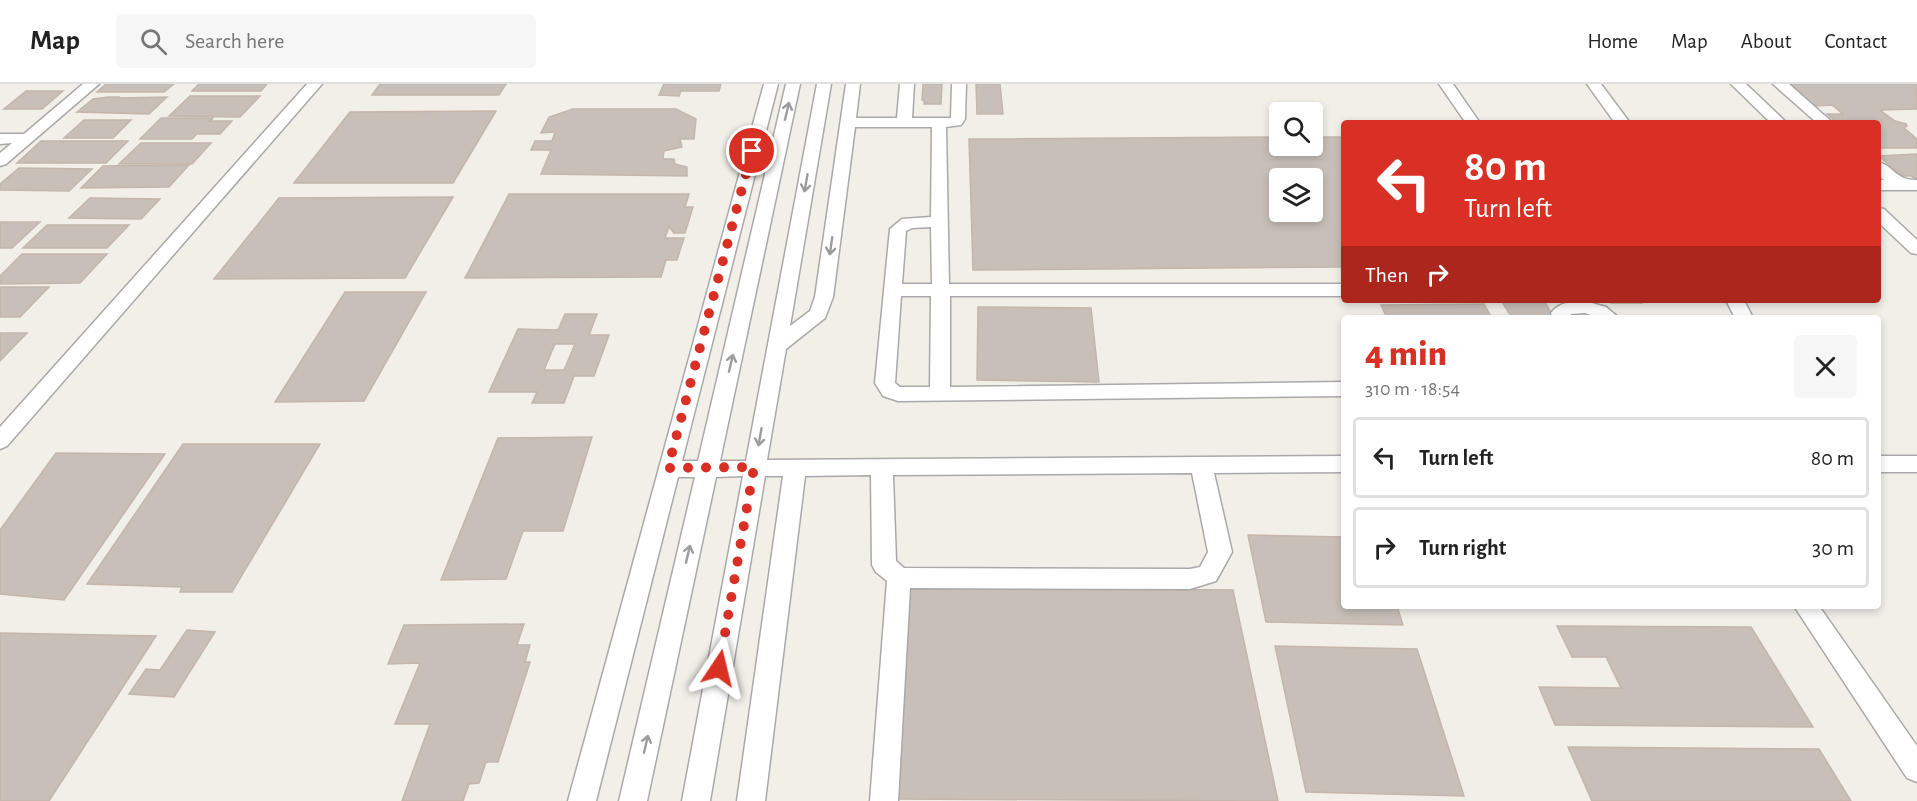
<!DOCTYPE html>
<meta charset="utf-8">
<style>
:root{--surface:#fff;--page:#f6f6f6;--text:#222;--muted:#767676;--line:#e0e0e0;--accent:#d93025}
body{margin:0;font-family:"Alegreya Sans",sans-serif;background:var(--page);color:var(--text);height:100vh;display:flex;flex-direction:column;font-size:22px;white-space:nowrap}
*{box-sizing:border-box;margin:0}
p{font-size:20px;color:var(--muted)}
.icon{flex:none;width:33px;height:33px;fill:none;stroke:currentColor;stroke-width:2;stroke-linecap:round;stroke-linejoin:round}
.map{position:relative;flex:1;overflow:hidden}
.side{position:absolute;left:1341px;top:231px;width:540px;height:294px;display:flex;flex-direction:column;background:var(--surface);border-radius:6px;box-shadow:0 3px 9px #0003}
.side>*{flex:none}
.hud{position:absolute;left:1341px;top:36px;width:540px;height:183px;border-radius:6px;box-shadow:0 3px 9px #0003;background:#d93025;color:#fff;overflow:hidden}
.buttons{position:absolute;left:1269px;top:18px;display:grid;gap:12px}
.buttons a{display:grid;place-items:center;width:54px;height:54px;border-radius:6px;background:var(--surface);box-shadow:0 3px 9px #0003;font-size:30px}
.pin{position:absolute;display:grid;place-items:center;width:51px;height:51px;color:#fff;margin:-26px;border:3px solid #fff;border-radius:50%;box-shadow:0 2px 6px #0007}
.me{position:absolute;width:66px;margin:-33px;rotate:10deg;stroke-linejoin:round;filter:drop-shadow(0 0 4px #0008)}
.turn{display:flex;align-items:center;gap:21px;height:126px;padding:0 24px;font-size:27px}
.turn .icon{width:78px;height:78px;stroke-width:2.5}
.turn b{display:block;font-size:42px;line-height:51px}
.then{display:flex;align-items:center;height:57px;padding:0 24px;background:#0003;gap:12px;font-size:22px}
.round{display:grid;place-items:center;flex:none;width:63px;height:63px;border-radius:6px;background:var(--page)}
.summary{display:flex;align-items:center;justify-content:space-between;height:102px;padding:0 24px}
h1{font-size:36px;font-weight:800;line-height:45px;color:var(--accent)}
ul{padding:0;list-style:none}
li{display:flex;align-items:center;gap:18px;height:81px;margin:0 12px 9px;padding:0 12px;border:3px solid var(--line);border-radius:6px}
li div{flex:1}
li b{display:block;font-size:22px}
li em{font-style:normal}
header{display:flex;align-items:center;gap:36px;box-sizing:border-box;height:84px;padding:0 30px;background:var(--surface);border-bottom:2px solid var(--line)}
header strong{font-size:28px}
nav{display:flex;gap:33px;margin-inline-start:auto;font-size:21px}
.search{width:420px;height:54px;background:var(--page);display:flex;align-items:center;gap:15px;box-sizing:border-box;padding:0 21px;border-radius:6px;color:var(--muted);font-size:22px}
.map>svg:first-child{display:block}
</style>
<header>
<strong>Map</strong>
<div class="search"><svg class="icon" aria-label="search" viewBox="0 0 24 24"><circle cx="10" cy="10" r="6"/><path d="M15 15l6 6"/></svg>Search here</div>
<nav><a>Home</a><a>Map</a><a>About</a><a>Contact</a></nav>
</header>
<div class="map">
<svg width="1917" height="717" viewBox="0 0 1917 717">
<rect width="100%" height="100%" fill="#f2efe9"/>
<g fill="#c7bfb8" stroke="#c4b6ab" stroke-width="1.5" fill-rule="evenodd">
<polygon points="106,0 174,0 164,8 97,8"/>
<polygon points="199,0 267,0 261,7 192,7"/>
<polygon points="380,0 506,0 499,11 372,11"/>
<polygon points="664,0 721,0 719,7 681,7 679,12 659,11"/>
<polygon points="923,0 942,0 941,20 924,20 924,16 922,16"/>
<polygon points="976,0 1000,0 1003,30 977,30"/>
<polygon points="1785,0 1916,0 1917,25 1880,26 1895,37 1906,40 1907,42 1904,44 1917,55 1917,64 1878,64 1878,39 1837,39 1827,30 1843,30 1832,21 1816,22"/>
<polygon points="26,7 63,7 42,25 4,25"/>
<polygon points="190,12 260,12 240,33 169,32"/>
<polygon points="109,13 120,13 118,14 167,13 149,30 77,28 93,15"/>
<polygon points="573,25 676,25 696,35 694,55 680,55 682,63 664,67 663,75 674,75 675,80 687,83 687,92 541,90 551,66 531,66 535,57 552,57 555,48 541,49 549,33"/>
<polygon points="496,27 453,99 294,99 350,28"/>
<polygon points="161,34 213,34 210,37 232,37 220,50 197,50 192,55 140,55"/>
<polygon points="84,36 131,36 113,54 64,54"/>
<path d="M 1280,53 L 1280,62 L 1312,62 L 1312,53 L 1344,53 L 1344,183 L 973,186 L 969,55 ZM 1280,94 L 1312,94 L 1312,128 L 1280,128 Z"/>
<polygon points="41,57 128,57 106,79 17,79"/>
<polygon points="141,59 211,59 192,80 119,80"/>
<polygon points="1917,70 1917,97 1911,92 1903,92 1878,72"/>
<polygon points="189,81 169,103 81,104 103,82"/>
<polygon points="19,84 92,85 69,107 0,106 0,100"/>
<polygon points="509,110 689,110 685,123 693,123 685,149 674,149 669,143 665,154 684,154 677,176 666,176 661,193 465,194"/>
<polygon points="453,113 405,194 214,195 279,114"/>
<polygon points="90,114 160,115 141,135 69,134"/>
<polygon points="0,138 40,138 12,164 0,164"/>
<polygon points="47,141 129,141 107,164 23,164"/>
<polygon points="22,170 107,170 80,199 0,200 0,192"/>
<polygon points="0,203 49,203 20,233 0,233"/>
<polygon points="345,208 426,208 364,317 275,318"/>
<polygon points="1609,216 1640,216 1642,219 1611,219"/>
<polygon points="1502,218 1545,218 1554,234 1512,234"/>
<polygon points="1484,220 1492,234 1387,234 1381,221"/>
<polygon points="978,223 1091,224 1099,298 977,296"/>
<path d="M 565,230 L 597,230 L 589,251 L 609,251 L 594,292 L 574,292 L 564,319 L 532,319 L 537,308 L 489,308 L 518,245 L 558,246 ZM 555,260 L 575,260 L 564,286 L 544,286 Z"/>
<polygon points="0,249 27,249 0,277"/>
<polygon points="592,353 563,447 523,447 506,495 441,496 498,354"/>
<polygon points="183,360 320,360 232,508 180,508 182,503 87,500"/>
<polygon points="56,369 165,370 64,516 0,510 0,446"/>
<polygon points="1248,451 1344,453 1344,522 1397,522 1403,541 1266,538"/>
<polygon points="910,503 1233,506 1278,717 898,715"/>
<polygon points="524,540 517,561 530,561 525,578 530,578 498,678 486,678 479,699 469,700 463,717 402,717 430,640 395,640 420,579 388,580 404,541"/>
<polygon points="1557,542 1751,543 1813,643 1555,641 1539,603 1621,604 1606,573 1572,573"/>
<polygon points="187,546 215,548 174,613 129,610 146,585 160,586"/>
<polygon points="0,549 156,552 49,717 0,717"/>
<polygon points="1275,562 1417,565 1464,712 1306,708"/>
<polygon points="1568,663 1819,665 1851,717 1592,717"/>
</g>
<g fill="none" stroke-linecap="round" stroke-linejoin="round">
<defs>
<g id="minor">
<polygon points="83,0 99,0 6,80 0,82 0,69 12,59 0,60 0,50 24,50"/>
<polygon points="307,0 322,0 7,362 0,365 0,343"/>
<path d="M 764,0 L 778,0 L 682,377 L 698,377 L 786,0 L 800,0 L 720,377 L 746,377 L 817,0 L 831,0 L 790,242 L 810,227 L 815,213 L 846,0 L 860,0 L 856,34 L 897,34 L 900,0 L 914,0 L 912,34 L 951,34 L 952,0 L 966,0 L 965,35 L 961,41 L 946,43 L 949,200 L 1344,200 L 1344,212 L 950,212 L 950,303 L 1344,298 L 1344,312 L 898,317 L 883,312 L 875,299 L 890,145 L 902,135 L 931,133 L 932,43 L 855,43 L 833,213 L 825,234 L 786,265 L 767,376 L 1344,372 L 1344,388 L 1214,389 L 1232,468 L 1216,497 L 1190,505 L 910,504 L 898,717 L 870,717 L 887,497 L 876,488 L 872,481 L 871,391 L 805,392 L 765,717 L 737,717 L 783,392 L 765,392 L 710,717 L 682,717 L 743,392 L 716,393 L 647,717 L 619,717 L 695,393 L 678,393 L 596,717 L 568,717 ZM 931,143 L 932,200 L 902,200 L 906,147 L 912,144 ZM 901,212 L 931,212 L 930,303 L 900,303 L 895,299 ZM 1192,389 L 1208,468 L 1200,483 L 1190,485 L 904,484 L 896,477 L 893,391 Z"/>
<polygon points="1439,0 1453,0 1480,39 1466,39"/>
<polygon points="1587,0 1601,0 1630,39 1615,39"/>
<polygon points="1731,0 1746,0 1787,39 1771,39"/>
<polygon points="1773,0 1789,0 1833,39 1817,39"/>
<path d="M 1878,78 C 1896,83 1894,96 1917,96 L 1917,106 L 1878,106 L 1878,96 L 1884,96 L 1878,91 Z"/>
<polygon points="1878,124 1884,125 1917,156 1917,170 1911,169 1878,138"/>
<polygon points="1726,216 1744,216 1753,234 1735,234"/>
<path d="M 1585,217 L 1606,223 L 1619,234 L 1599,234 L 1585,229 L 1571,230 L 1570,234 L 1552,234 L 1551,229 C 1559,218 1573,217 1585,217 Z"/>
<rect x="1878" y="372" width="39" height="16"/>
<polygon points="1794,522 1819,522 1917,662 1917,698 1907,694"/>
</g>
</defs>
<use href="#minor" stroke="#a9a9a9" stroke-width="3"/>
<use href="#minor" fill="#fff" fill-rule="evenodd"/>
</g>
<defs><path id="oneway-shaft" d="M-6 0H5M1.5-3L5.5 0L1.5 3" fill="none" stroke-width="1.6" stroke-linecap="round" stroke-linejoin="round" transform="scale(1.5)"/></defs>
<g stroke="#9c9c9c">
<use href="#oneway-shaft" transform="translate(787 27) rotate(-77)"/>
<use href="#oneway-shaft" transform="translate(806 99) rotate(100)"/>
<use href="#oneway-shaft" transform="translate(831 162) rotate(98)"/>
<use href="#oneway-shaft" transform="translate(731 279) rotate(-77)"/>
<use href="#oneway-shaft" transform="translate(760 353) rotate(100)"/>
<use href="#oneway-shaft" transform="translate(688 470) rotate(-77)"/>
<use href="#oneway-shaft" transform="translate(646 660) rotate(-77)"/>
</g>
<g fill="none" stroke-linecap="round" stroke-linejoin="round">
<polyline stroke="#d93025" stroke-width="10" stroke-dasharray="0 18" points="719,584 754,383 668,384 752,67"/>
</g>
</svg>
<div class="buttons">
<a><svg class="icon" aria-label="search" viewBox="0 0 24 24"><circle cx="10" cy="10" r="6"/><path d="M15 15l6 6"/></svg></a>
<a><svg class="icon" aria-label="layers" viewBox="0 0 24 24"><path d="M12 4l9 5-9 5-9-5zM3 14l9 5 9-5"/></svg></a>
</div>
<div class="pin" style="left:752px;top:67px;background:#d93025"><svg class="icon" aria-label="arrive" viewBox="0 0 24 24"><path d="M6 21V4h12l-3 4 3 4H6"/></svg></div>
<svg class="me" style="left:719px;top:584px" viewBox="-20 -20 40 40"><path d="M0-17L14 15 0 8-14 15z" fill="#d93025" stroke="#fff" stroke-width="4"/></svg>
<div class="hud">
<div class="turn"><svg class="icon" aria-label="left" viewBox="0 0 24 24"><path d="M17 20v-9H6M10 6l-5 5 5 5"/></svg><div><b>80 m</b>Turn left</div></div>
<div class="then">Then<svg class="icon" aria-label="right" viewBox="0 0 24 24"><path d="M7 20v-9h11M14 6l5 5-5 5"/></svg></div>
</div>
<section class="side">
<div class="summary"><div><h1>4 min</h1><p>310 m · 18:54</p></div><a class="round"><svg class="icon" aria-label="close" viewBox="0 0 24 24"><path d="M6 6l12 12M18 6L6 18"/></svg></a></div>
<ul>
<li><svg class="icon" aria-label="left" viewBox="0 0 24 24"><path d="M17 20v-9H6M10 6l-5 5 5 5"/></svg><div><b>Turn left</b></div><em>80 m</em></li>
<li><svg class="icon" aria-label="right" viewBox="0 0 24 24"><path d="M7 20v-9h11M14 6l5 5-5 5"/></svg><div><b>Turn right</b></div><em>30 m</em></li>
</ul>
</section>
</div>
